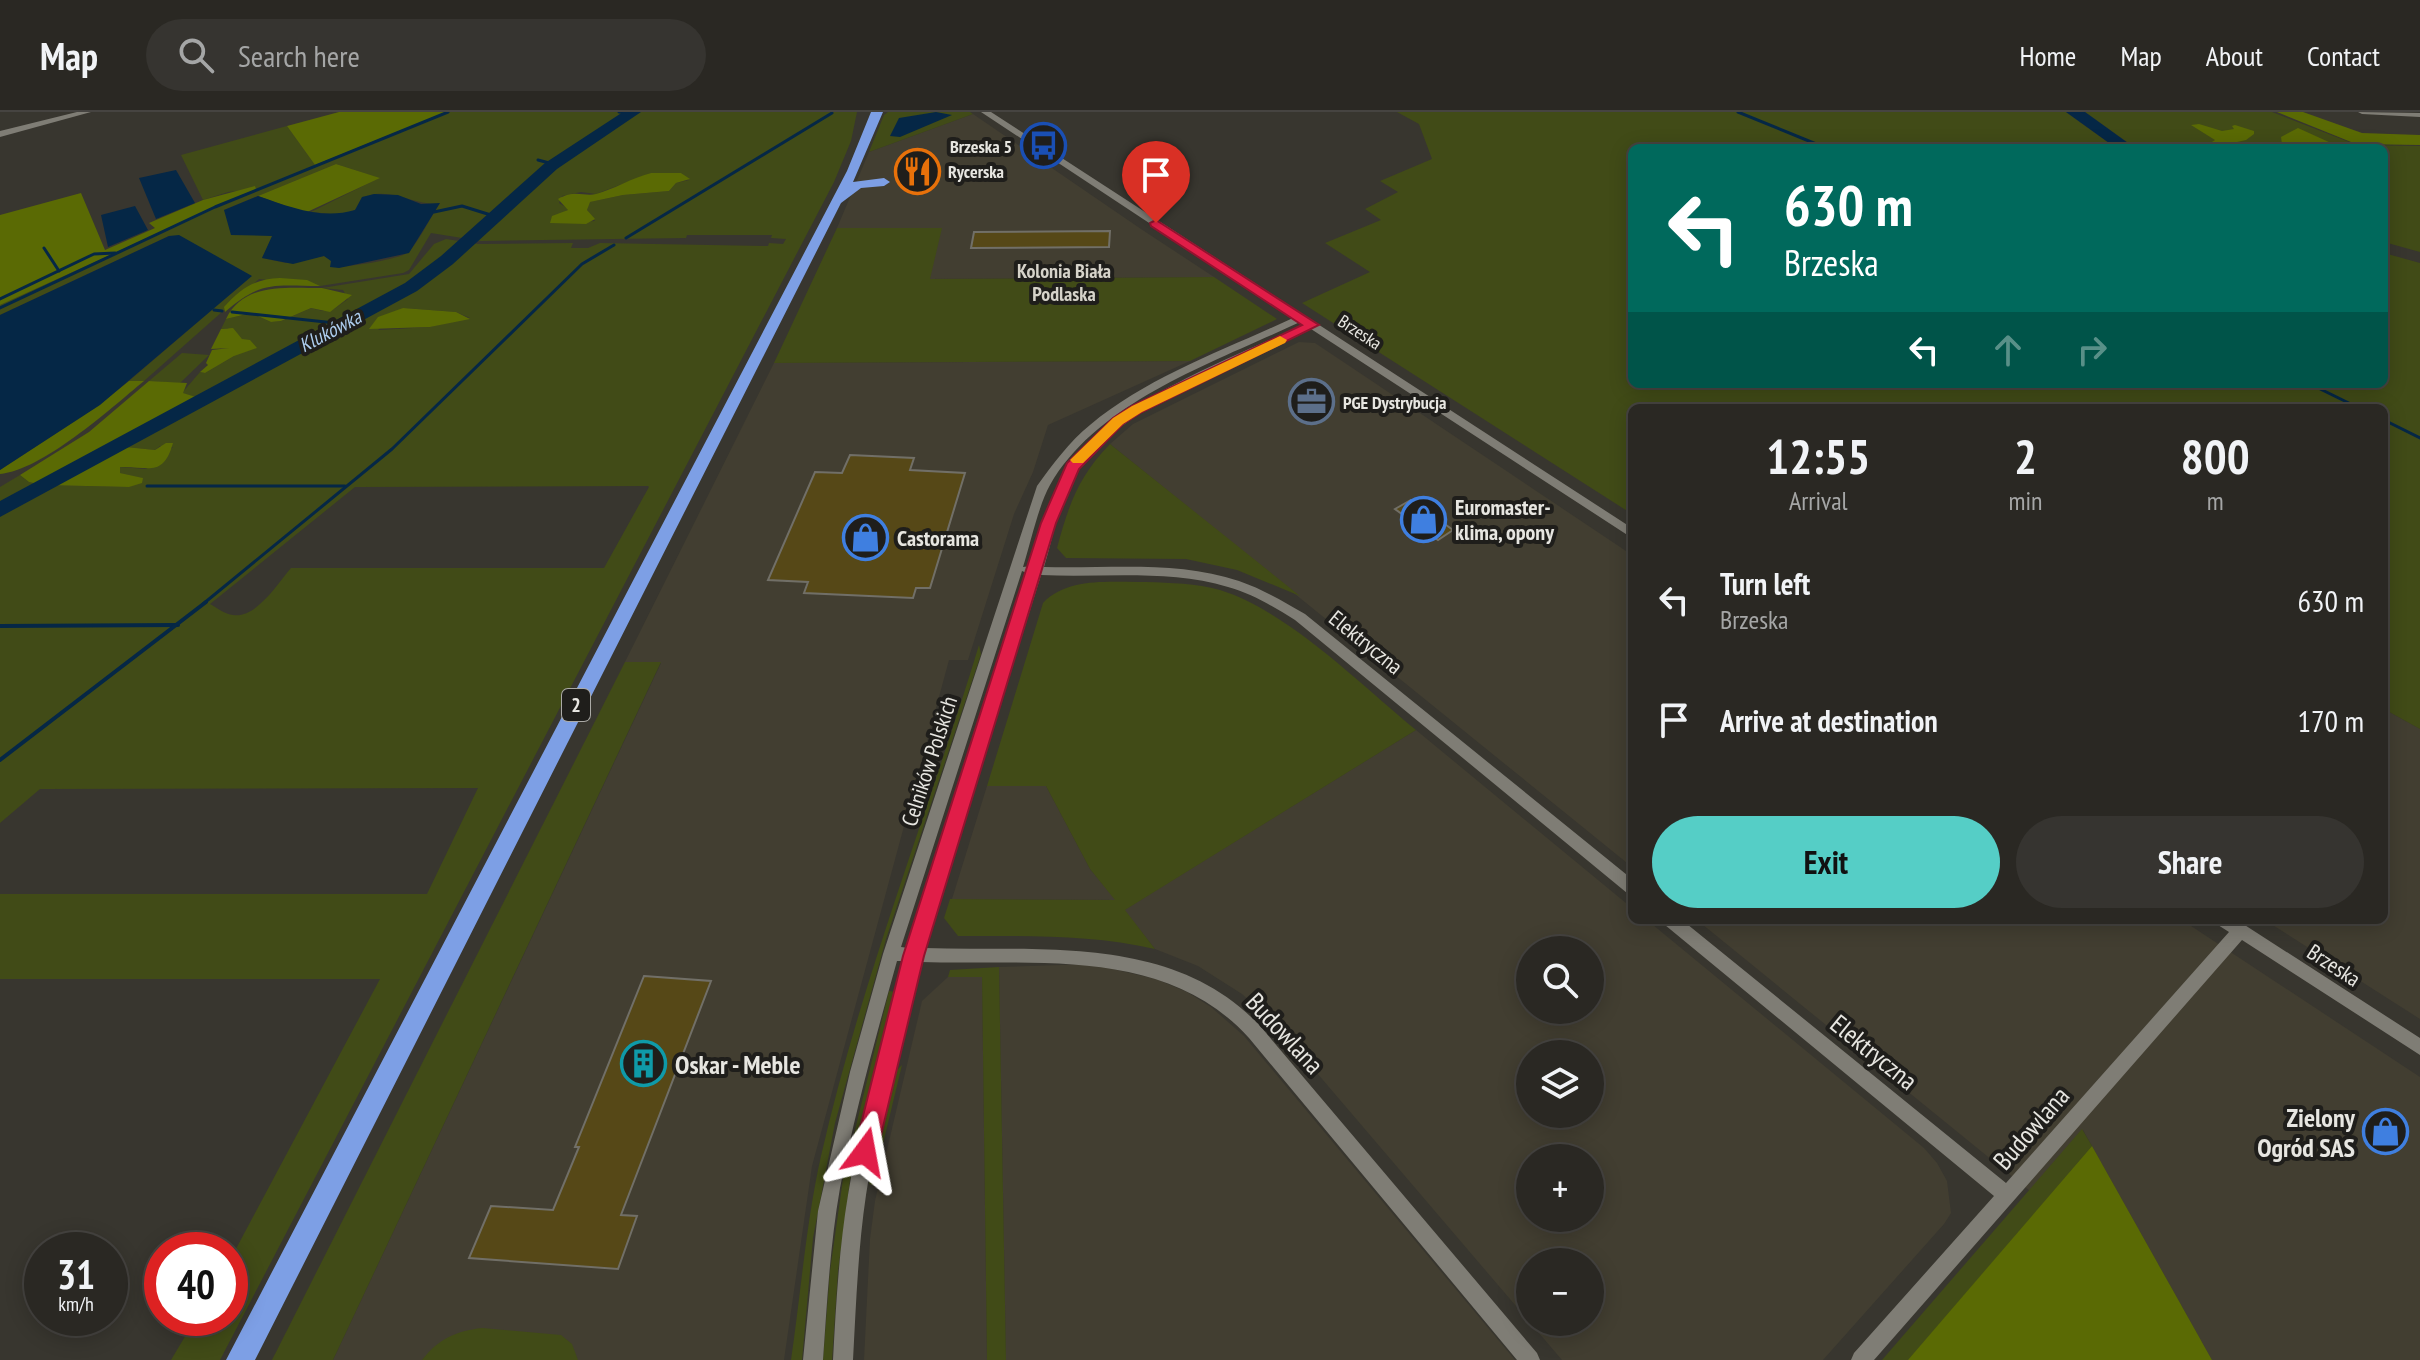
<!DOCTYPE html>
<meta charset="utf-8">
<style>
:root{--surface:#2a2823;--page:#363430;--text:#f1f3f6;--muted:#a5a6a6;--line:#464441;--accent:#55cec6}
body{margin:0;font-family:"PT Sans Narrow",sans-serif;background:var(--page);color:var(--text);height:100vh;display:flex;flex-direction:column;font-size:30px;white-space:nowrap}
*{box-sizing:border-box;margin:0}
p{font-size:26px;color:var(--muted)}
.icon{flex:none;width:44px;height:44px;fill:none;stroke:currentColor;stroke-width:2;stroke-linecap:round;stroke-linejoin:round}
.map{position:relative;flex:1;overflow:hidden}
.drawer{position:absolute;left:1628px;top:292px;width:760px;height:520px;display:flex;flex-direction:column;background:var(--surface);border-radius:12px;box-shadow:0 4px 20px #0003,0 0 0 2px var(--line)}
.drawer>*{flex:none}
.top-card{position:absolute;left:1628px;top:32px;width:760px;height:244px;border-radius:12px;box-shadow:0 4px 20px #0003,0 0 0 2px var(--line);background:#00695c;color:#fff;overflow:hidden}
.buttons{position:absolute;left:1516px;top:824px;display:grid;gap:16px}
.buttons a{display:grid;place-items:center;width:88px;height:88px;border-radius:50%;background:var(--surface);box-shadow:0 4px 20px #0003,0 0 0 2px var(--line);font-size:40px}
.speed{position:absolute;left:24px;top:1120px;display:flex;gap:16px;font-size:40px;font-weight:700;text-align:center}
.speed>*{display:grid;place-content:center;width:104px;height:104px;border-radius:50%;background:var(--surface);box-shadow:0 4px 20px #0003,0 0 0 2px var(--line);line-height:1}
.speed small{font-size:20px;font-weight:400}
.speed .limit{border:12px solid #d22;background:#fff;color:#111}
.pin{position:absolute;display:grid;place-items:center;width:68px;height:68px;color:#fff;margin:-82px -34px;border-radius:50% 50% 50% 0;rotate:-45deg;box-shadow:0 0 8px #0007}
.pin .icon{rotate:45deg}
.me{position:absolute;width:88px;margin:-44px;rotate:13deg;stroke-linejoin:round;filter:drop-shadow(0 0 6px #0008)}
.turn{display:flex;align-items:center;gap:28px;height:168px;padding:0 24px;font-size:36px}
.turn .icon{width:104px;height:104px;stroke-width:2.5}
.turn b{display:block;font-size:56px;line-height:68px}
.lanes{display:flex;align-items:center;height:76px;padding:0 24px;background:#0003;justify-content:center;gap:40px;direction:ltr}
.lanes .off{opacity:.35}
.eta{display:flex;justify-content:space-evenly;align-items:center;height:136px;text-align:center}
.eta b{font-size:48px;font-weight:700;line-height:56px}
.cta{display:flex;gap:16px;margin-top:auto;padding:16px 24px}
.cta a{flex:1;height:92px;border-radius:48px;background:var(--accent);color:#111;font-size:32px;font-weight:700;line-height:92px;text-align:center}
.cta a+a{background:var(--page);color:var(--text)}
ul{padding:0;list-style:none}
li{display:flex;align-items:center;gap:24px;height:120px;padding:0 24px}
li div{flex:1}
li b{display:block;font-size:30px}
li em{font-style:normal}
header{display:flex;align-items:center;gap:48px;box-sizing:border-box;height:112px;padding:0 40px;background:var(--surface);border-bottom:2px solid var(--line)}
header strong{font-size:38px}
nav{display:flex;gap:44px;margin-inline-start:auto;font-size:28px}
.search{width:560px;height:72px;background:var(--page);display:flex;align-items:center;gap:20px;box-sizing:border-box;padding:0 28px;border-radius:44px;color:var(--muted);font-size:30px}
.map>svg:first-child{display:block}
</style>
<header>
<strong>Map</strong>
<div class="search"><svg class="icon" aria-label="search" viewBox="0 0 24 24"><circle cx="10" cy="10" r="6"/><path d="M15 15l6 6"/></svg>Search here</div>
<nav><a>Home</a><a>Map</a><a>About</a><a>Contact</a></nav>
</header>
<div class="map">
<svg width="2420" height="1248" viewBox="0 0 2420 1248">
<rect width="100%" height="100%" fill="#38362f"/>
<g fill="#423e31" fill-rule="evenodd">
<polygon points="973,2 1141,117 1214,165 929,167 941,116 837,116 869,40"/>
<polygon points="1299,230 1315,231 1632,443 1632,755 1110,332 1133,312"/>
<polygon points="1190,249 1048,313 1033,360 1014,402 968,548 949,548 812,1054 784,1248 333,1248 661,551 625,550 774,251"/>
<polygon points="2384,597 2420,617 2420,907 2265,808 2384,808"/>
<path d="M 1416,618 L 1632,796 L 1632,808 L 1647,808 L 1924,1036 L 1937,1051 L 1947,1069 L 1951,1101 L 1944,1112 L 1823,1248 L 1562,1248 L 1276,913 L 1242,882 L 1198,854 L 1155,837 L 1124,798 ZM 1530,838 L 1590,838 L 1590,898 L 1530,898 ZM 1530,942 L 1590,942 L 1590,1002 L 1530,1002 ZM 1530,1046 L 1590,1046 L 1590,1106 L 1530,1106 ZM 1530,1150 L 1590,1150 L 1590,1210 L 1530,1210 Z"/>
<polygon points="987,674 1046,674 1090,757 1116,788 952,787"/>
<polygon points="1697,808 2182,808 2420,965 2420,1248 2212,1248 2083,1018 2030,1079"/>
<polygon points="1091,852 1156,867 1187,880 1211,895 1244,924 1515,1248 1006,1248 999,855"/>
<polygon points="982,864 987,1248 864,1248 870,1127 875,1089 922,889 948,865"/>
</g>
<g fill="#414b17" fill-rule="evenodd">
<path d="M 446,0 L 857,0 L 851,29 L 834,70 L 220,1248 L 171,1248 L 196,1206 L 230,1206 L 230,1148 L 380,867 L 0,867 L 0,782 L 427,782 L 478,676 L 40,677 L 0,711 L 0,375 L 20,363 L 29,370 L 42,373 L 129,375 L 142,366 L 119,361 L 120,355 L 146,357 L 173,335 L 160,334 L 155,338 L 114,334 L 191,293 L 198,286 L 182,281 L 200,260 L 205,261 L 234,244 L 242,227 L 228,216 L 221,217 L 226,207 L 251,201 L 271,210 L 281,209 L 311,196 L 323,199 L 334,197 L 348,187 L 343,178 L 322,176 L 409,162 L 434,132 L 446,127 L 478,132 L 573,131 L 571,136 L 588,136 L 600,131 L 768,134 L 769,131 L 783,132 L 786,127 L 771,126 L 772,123 L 687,123 L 686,126 L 481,129 L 431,121 L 409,158 L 403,161 L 320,174 L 259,167 L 144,269 L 129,269 L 251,164 L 169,124 L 0,203 L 0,193 L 256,77 L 228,80 L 203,88 L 181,43 L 287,14 L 315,53 ZM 336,52 L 379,66 L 311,100 C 325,101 345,106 356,97 C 363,91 365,83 376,82 C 398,80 417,93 439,92 C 432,103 416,135 407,141 C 396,148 344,156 331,155 L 332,149 L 324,144 L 286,151 L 262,146 L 273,124 L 258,122 L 224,98 ZM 651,61 L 681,61 L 689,68 L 676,71 L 669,79 L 623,83 L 589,90 L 587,98 L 595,109 L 560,111 L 563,101 L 569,97 L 559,91 L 562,84 L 581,80 L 596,82 ZM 403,196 L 456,200 L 470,206 L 430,215 L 378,218 ZM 355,375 L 648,374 L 649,375 L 604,456 L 291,456 C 278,471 256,507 233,503 C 225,502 217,496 210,492 Z"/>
<polygon points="888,0 970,0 973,2 869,40 884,3"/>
<polygon points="1397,0 2066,0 2116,36 1632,36 1632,272 2384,272 2384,141 2420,151 2420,617 2384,597 2384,296 1632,296 1632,402 1302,191 1370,160 1325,131 1381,108 1365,97 1398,80 1380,69 1432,47 1419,12"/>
<polygon points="2085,0 2272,0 2357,33 2420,34 2420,140 2384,130 2384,36 2135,36"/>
<polygon points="837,116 942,116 930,167 1214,165 1277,207 1190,249 774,251"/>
<polygon points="182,241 209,243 180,271 149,269"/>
<path d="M 1110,332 L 1300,484 L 1237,458 L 1186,447 L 1066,446 L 1057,436 C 1069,392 1078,365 1110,332 Z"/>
<path d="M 1146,470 C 1171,471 1196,471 1220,478 C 1288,499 1361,573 1416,618 L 1125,798 L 1155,837 C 1090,822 1024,824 958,824 L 944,806 L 950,787 L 1115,788 L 1090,757 L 1046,674 L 987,674 L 1043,491 C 1069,464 1112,471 1146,470 Z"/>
<path d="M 979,533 L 981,542 L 886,827 L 835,1011 L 813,1126 L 802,1248 L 791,1248 C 801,1180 806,1111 821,1044 C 861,869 927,704 979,533 Z"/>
<polygon points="625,550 661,550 333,1248 272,1248"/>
<polygon points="999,855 1006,1248 987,1248 982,865 948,865 950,858"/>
<polygon points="889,879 896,880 850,1068 838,1159 832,1248 823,1248 830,1159 843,1067"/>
<polygon points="902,953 873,1073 869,1072 894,961"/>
<polygon points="2082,1017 2092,1034 1909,1248 1882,1248"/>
<path d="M 482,1216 L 561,1223 L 572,1232 L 578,1248 L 422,1248 C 438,1227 456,1219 482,1216 Z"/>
</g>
<g fill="#5a6a04">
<polygon points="339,0 446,0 315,53 287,14"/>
<polygon points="2277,0 2303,0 2362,21 2420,23 2420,33 2356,32"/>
<polygon points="2199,12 2222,19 2234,17 2232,14 2235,13 2254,19 2254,22 2246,28 2219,34 2212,30 2215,28 2191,13"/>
<polygon points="2298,16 2342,36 2239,36 2278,35 2282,32 2281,25"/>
<polygon points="336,52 380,66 305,101 258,84"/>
<path d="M 651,61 L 681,61 L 690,67 L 676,71 L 669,79 L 623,83 L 590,90 L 587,98 L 595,107 L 586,112 L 550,111 L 552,104 L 568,98 L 558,87 C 575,77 584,85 596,82 C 612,78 634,65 651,61 Z"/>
<polygon points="255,74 256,77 0,193 0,103 81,81 105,138 155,116 149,111 203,88"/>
<path d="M 280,166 L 307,168 L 320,174 C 275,174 261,168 225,200 L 224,195 C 241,176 255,167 280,166 Z"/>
<path d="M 322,176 L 352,183 L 330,200 L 311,196 L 281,209 L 271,210 L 251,201 L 226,207 C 244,170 287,176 322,176 Z"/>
<polygon points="403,196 456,200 470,207 430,215 369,217 378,205"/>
<polygon points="233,216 242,227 250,228 257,236 234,244 205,261 200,260 208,253 206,251 212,238 229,236 211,237 221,217"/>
<path d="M 129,269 L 144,269 C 110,297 43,358 0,362 L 0,358 L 99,293 Z"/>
<path d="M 149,269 L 187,271 L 183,281 L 199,286 L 116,334 L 155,338 L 166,331 L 173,331 C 163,366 149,354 120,355 L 120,361 L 143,366 L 142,371 L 129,375 L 42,373 L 29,370 L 20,363 L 89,320 Z"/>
<polygon points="2092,1034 2212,1248 1908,1248"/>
</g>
<g fill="#052746">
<polygon points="936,0 952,3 900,25 890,24 899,6"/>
<polygon points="2066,0 2085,0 2135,36 2116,36"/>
<polygon points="176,58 195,91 156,107 139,66"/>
<path d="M 374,82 L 398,83 L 421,92 L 440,91 L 409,141 L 339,156 L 330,155 L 331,149 L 324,144 L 293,152 L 262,146 L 272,124 L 231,123 L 224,98 L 258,84 C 290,95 322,108 355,98 L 362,85 Z"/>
<polygon points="135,94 148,118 108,135 101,103"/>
<polygon points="179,123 252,164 100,293 0,358 0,203 169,124"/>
</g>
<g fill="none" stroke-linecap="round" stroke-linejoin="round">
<g stroke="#052746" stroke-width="3">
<polyline points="619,0 631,1"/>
<polyline points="1738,0 1826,36"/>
<polyline points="538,48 553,52"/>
<polyline points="434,100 462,94 494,104"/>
<polyline points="626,126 832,1"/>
<polyline points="44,136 59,159"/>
<polyline points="0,187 94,142 115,141"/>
<polyline points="0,196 215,95 448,0"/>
<polyline points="214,198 222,199"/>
<polyline points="232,200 344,212"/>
<polyline points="2310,272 2359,296"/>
<polyline points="2384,308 2420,326"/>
<polyline points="147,374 345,374"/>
<polyline points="203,492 392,337 582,152 614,133"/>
</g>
<g stroke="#052746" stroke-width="4">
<polyline points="0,514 178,513"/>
<polyline points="0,648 206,490"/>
</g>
<polygon fill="#052746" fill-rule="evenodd" points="623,0 641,0 557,57 453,152 417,179 0,405 0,389 405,171 441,144 545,51"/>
</g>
<g fill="#564817" stroke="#716f67" stroke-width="2">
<polygon points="1110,119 1109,135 971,136 974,120"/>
<polygon points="850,343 914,346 910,358 965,361 930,476 916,476 913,486 804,481 808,470 768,468 815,360 842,361"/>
<polygon points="1411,388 1453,418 1438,428 1395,397"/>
<polygon points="644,864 711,869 621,1103 637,1104 618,1157 469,1146 491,1094 553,1098 579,1035 575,1035"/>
</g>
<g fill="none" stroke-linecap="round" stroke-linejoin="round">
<g fill="#7f7d75" fill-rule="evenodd">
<polygon points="77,0 91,0 0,25 0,19"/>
<path d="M 981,0 L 991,0 L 1632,416 L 1632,426 L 1311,217 C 1242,248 1103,301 1070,372 C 1058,396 1052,429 1044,455 C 1108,457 1177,448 1239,469 C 1262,477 1283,489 1305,502 L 1632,767 L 1632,782 L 1627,781 L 1295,508 C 1274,495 1253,482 1228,475 C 1168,457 1103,466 1041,463 L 924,836 C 1039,840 1174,821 1261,915 L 1537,1241 L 1540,1248 L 1517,1248 L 1249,926 C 1165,833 1032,854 921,850 C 901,927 878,1004 866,1083 C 858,1137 856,1193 853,1248 L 833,1248 C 836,1193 839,1137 848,1083 C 861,1004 884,927 905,849 L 897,849 C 876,924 855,1000 840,1076 C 830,1133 827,1191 823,1248 L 803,1248 L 818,1099 L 850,960 L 883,842 L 1037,374 C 1053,352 1069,330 1090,313 C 1149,264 1225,238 1293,206 ZM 1300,210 L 1304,213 C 1233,245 1090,298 1058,373 C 1046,398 1040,427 1031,454 L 1023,455 C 1030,433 1039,392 1050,373 C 1099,288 1216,250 1300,210 ZM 1022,459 L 1029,462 L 909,836 L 901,835 Z"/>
<polygon points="2358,0 2420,1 2420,5 2362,2"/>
<polygon points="1663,808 1682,808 2006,1071 2229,820 2218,813 2216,808 2237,808 2420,926 2420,943 2242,828 1874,1248 1851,1248 1854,1241 1994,1084 1665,813"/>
</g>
<polygon fill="#7d9fe5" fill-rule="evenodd" points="871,0 883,0 853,70 884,66 890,70 884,74 861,76 841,91 255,1248 226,1248 847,59"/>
</g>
<polygon fill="#e11d48" stroke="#92132f" stroke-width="2" points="1156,108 1319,213 1142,300 1123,312 1079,357 1056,411 924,844 877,1040 874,1048 865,1052 857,1048 854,1040 903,844 1041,411 1067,351 1113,306 1132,294 1302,213 1151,114 1150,111"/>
<polygon fill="#f59e0b" points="1280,224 1287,228 1285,231 1142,300 1123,312 1083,351 1073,351 1070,348 1113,306 1132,294"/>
<defs>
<symbol id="bus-ring" viewBox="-11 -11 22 22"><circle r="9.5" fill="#1f1e1b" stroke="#1a4fb4" stroke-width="1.5"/><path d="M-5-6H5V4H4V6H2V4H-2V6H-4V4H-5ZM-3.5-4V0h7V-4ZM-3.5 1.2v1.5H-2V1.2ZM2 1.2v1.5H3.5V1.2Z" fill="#1a4fb4"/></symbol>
<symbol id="restaurant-ring" viewBox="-11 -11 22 22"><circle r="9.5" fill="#1f1e1b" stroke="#e8710a" stroke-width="1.5"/><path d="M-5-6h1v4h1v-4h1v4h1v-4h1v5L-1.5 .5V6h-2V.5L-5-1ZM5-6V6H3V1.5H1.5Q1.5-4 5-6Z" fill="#e8710a"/></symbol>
<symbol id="office-ring" viewBox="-11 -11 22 22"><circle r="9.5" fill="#1f1e1b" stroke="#5c6f8a" stroke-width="1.5"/><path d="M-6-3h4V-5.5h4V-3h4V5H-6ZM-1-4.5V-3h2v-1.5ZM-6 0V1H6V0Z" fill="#5c6f8a"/></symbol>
<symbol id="shop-ring" viewBox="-11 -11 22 22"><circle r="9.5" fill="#1f1e1b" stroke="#3f7fe0" stroke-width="1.5"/><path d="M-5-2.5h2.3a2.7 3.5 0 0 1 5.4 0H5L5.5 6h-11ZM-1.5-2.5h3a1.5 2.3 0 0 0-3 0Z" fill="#3f7fe0"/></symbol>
<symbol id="building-ring" viewBox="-11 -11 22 22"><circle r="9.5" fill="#1f1e1b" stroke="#0f9aa8" stroke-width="1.5"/><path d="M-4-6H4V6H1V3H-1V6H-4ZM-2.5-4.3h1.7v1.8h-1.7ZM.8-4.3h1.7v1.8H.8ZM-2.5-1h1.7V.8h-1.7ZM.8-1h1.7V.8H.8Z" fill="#0f9aa8"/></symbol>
</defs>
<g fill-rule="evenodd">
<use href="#bus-ring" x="1018" y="8" width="51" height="51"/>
<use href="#restaurant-ring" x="892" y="34" width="51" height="51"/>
<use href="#office-ring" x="1286" y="264" width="51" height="51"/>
<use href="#shop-ring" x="1398" y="382" width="51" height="51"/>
<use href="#shop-ring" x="840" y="400" width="51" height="51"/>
<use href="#building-ring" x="618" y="926" width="51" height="51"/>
<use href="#shop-ring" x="2360" y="994" width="51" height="51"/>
</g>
<g text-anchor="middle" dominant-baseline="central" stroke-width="8" stroke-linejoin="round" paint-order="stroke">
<g font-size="18" font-weight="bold" fill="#e7e6e1" stroke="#1f1e1b" text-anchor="start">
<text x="1012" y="34" text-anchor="end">Brzeska 5</text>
<text x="948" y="59">Rycerska</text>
<text x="1343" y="290">PGE Dystrybucja</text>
</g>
<g font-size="18" fill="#e7e6e1" stroke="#1f1e1b">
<text transform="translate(1360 220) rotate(33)">Brzeska</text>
</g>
<g font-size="20" font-weight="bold" fill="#d6d3ca" stroke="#1f1e1b">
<text x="1064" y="159">Kolonia Biała<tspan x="1064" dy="23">Podlaska</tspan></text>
</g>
<g font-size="20" font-style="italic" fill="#adcdee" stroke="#1f1e1b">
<text transform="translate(330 219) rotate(-28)">Klukówka</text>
</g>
<rect fill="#1f1e1b" stroke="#abaaa6" stroke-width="2" x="562" y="577" width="28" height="32" rx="6"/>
<g font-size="20" font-weight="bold" fill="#e7e6e1">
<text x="576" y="593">2</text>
</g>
<g font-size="22" font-weight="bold" fill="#e7e6e1" stroke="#1f1e1b" text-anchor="start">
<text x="1455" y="395">Euromaster-<tspan x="1455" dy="25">klima, opony</tspan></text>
<text x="897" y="426">Castorama</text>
</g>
<g font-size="22" fill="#e7e6e1" stroke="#1f1e1b">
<text transform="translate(1366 530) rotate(39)">Elektryczna</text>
<text transform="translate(929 649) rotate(-72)">Celników Polskich</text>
<text transform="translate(2334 853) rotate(33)">Brzeska</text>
</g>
<g font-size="26" fill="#e7e6e1" stroke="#1f1e1b">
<text transform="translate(1285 921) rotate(47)">Budowlana</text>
<text transform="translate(1874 940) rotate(39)">Elektryczna</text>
<text transform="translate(2031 1016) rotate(-49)">Budowlana</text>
</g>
<g font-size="26" font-weight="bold" fill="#e7e6e1" stroke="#1f1e1b" text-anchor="start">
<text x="675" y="952">Oskar - Meble</text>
<text x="2355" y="1005" text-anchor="end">Zielony<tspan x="2355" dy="30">Ogród SAS</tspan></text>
</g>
</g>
</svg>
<div class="buttons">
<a><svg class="icon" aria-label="search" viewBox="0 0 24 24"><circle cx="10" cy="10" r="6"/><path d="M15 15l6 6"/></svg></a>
<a><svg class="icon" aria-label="layers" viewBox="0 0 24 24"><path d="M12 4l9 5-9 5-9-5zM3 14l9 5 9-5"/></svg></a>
<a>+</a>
<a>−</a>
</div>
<div class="speed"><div>31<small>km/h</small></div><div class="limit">40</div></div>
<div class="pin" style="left:1156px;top:111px;background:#d93025"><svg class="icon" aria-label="arrive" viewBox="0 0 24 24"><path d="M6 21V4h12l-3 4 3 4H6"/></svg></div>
<svg class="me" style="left:865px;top:1040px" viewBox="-20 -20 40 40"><path d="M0-17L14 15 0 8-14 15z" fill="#e11d48" stroke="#fff" stroke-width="4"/></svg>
<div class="top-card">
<div class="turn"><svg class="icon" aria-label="left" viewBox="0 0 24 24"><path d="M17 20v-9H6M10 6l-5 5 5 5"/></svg><div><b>630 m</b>Brzeska</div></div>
<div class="lanes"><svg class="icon" aria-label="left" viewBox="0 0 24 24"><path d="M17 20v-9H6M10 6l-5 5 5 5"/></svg><svg class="icon off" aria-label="ahead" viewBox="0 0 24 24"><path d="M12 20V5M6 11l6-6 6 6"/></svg><svg class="icon off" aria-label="right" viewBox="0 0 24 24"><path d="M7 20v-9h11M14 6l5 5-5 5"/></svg></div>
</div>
<section class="drawer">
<div class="eta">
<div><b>12:55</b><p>Arrival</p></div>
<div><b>2</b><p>min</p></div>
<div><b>800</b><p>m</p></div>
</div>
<ul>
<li><svg class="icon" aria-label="left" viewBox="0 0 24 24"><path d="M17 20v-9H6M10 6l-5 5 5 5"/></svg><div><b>Turn left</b><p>Brzeska</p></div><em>630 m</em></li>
<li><svg class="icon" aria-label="arrive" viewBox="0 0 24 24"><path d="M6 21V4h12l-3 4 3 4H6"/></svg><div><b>Arrive at destination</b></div><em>170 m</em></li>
</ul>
<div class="cta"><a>Exit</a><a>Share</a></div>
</section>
</div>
